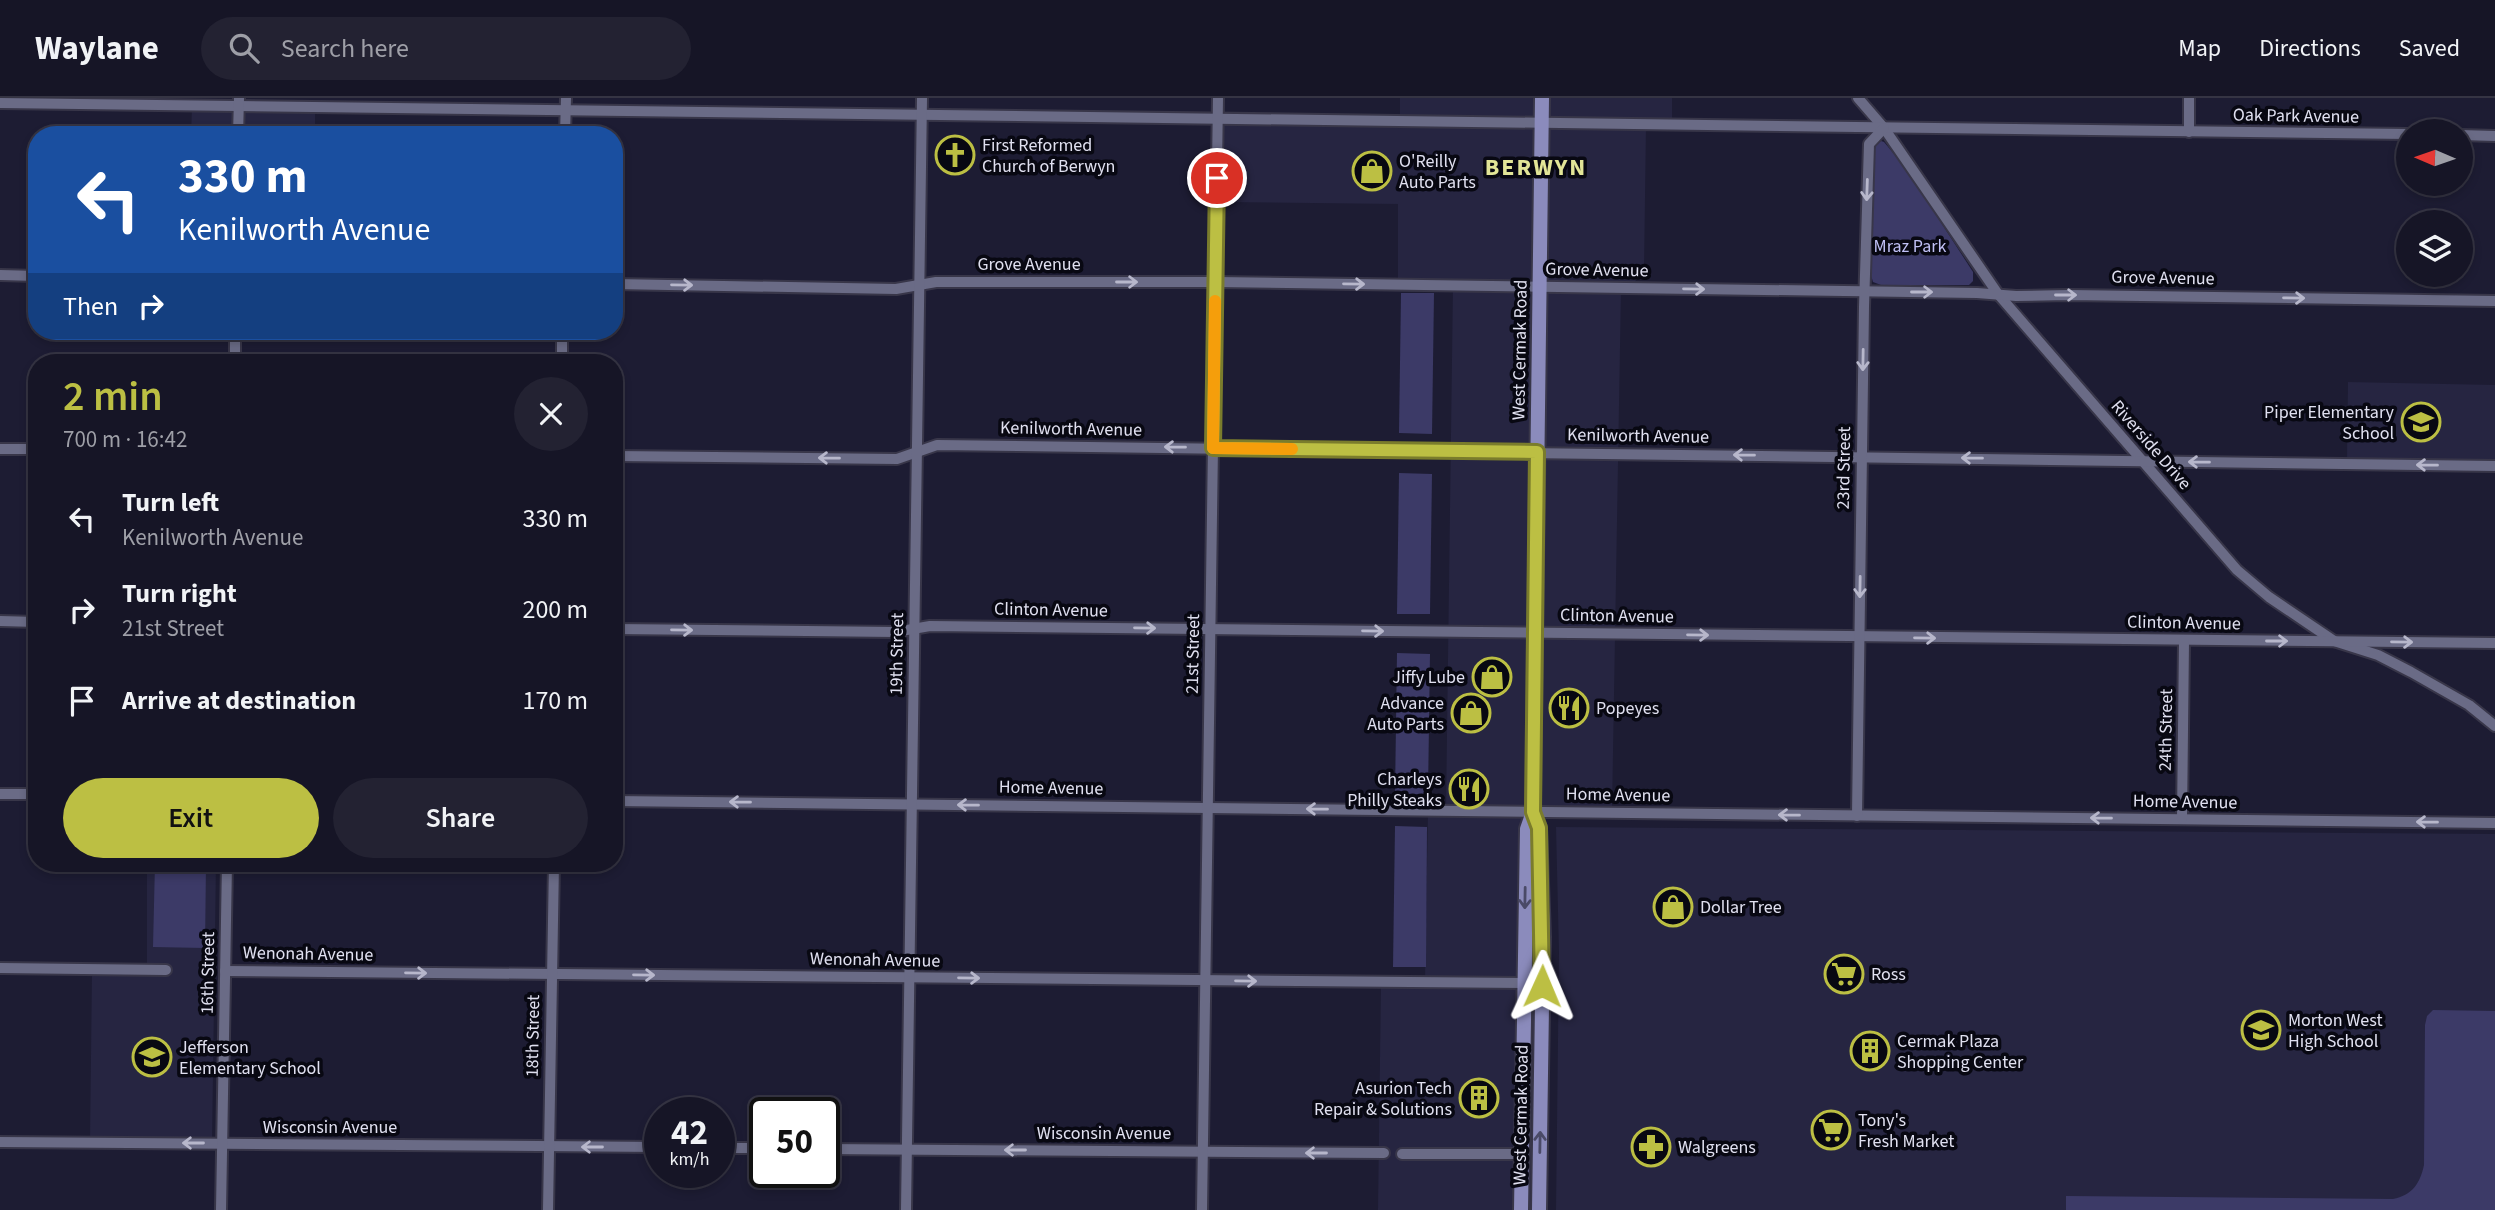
<!DOCTYPE html>
<meta charset="utf-8">
<style>
:root{--surface:#161526;--page:#232232;--text:#f1f3f6;--muted:#9e9fa7;--line:#353443;--accent:#bcbf43}
body{margin:0;font-family:"Source Sans 3",sans-serif;background:var(--page);color:var(--text);height:100vh;display:flex;flex-direction:column;font-size:26px;white-space:nowrap}
*{box-sizing:border-box;margin:0}
p{font-size:23px;color:var(--muted)}
.icon{flex:none;width:38px;height:38px;fill:none;stroke:currentColor;stroke-width:2;stroke-linecap:round;stroke-linejoin:round}
.map{position:relative;flex:1;overflow:hidden}
.sheet{position:absolute;left:28px;top:256px;width:595px;height:518px;display:flex;flex-direction:column;background:var(--surface);border-radius:28px;box-shadow:0 4px 10px #0003,0 0 0 2px var(--line)}
.sheet>*{flex:none}
.hud{position:absolute;left:28px;top:28px;width:595px;height:214px;border-radius:28px;box-shadow:0 4px 10px #0003,0 0 0 2px var(--line);background:#1a4fa0;color:#fff;overflow:hidden}
.needle{width:46px;rotate:272deg}
.fabs{position:absolute;left:2396px;top:21px;display:grid;gap:14px}
.fabs a{display:grid;place-items:center;width:77px;height:77px;border-radius:50%;background:var(--surface);box-shadow:0 4px 10px #0003,0 0 0 2px var(--line);font-size:35px}
.speed{position:absolute;left:644px;top:999px;display:flex;gap:14px;font-size:35px;font-weight:700;text-align:center}
.speed>*{display:grid;place-content:center;width:91px;height:91px;border-radius:50%;background:var(--surface);box-shadow:0 4px 10px #0003,0 0 0 2px var(--line);line-height:1}
.speed small{font-size:18px;font-weight:400}
.speed .limit{border:4px solid #111;border-radius:10px;background:#fff;color:#111}
.pin{position:absolute;display:grid;place-items:center;width:60px;height:60px;color:#fff;margin:-30px;border:4px solid #fff;border-radius:50%;box-shadow:0 2px 7px #0007}
.me{position:absolute;width:77px;margin:-38px;rotate:1deg;stroke-linejoin:round;filter:drop-shadow(0 0 5px #0008)}
.turn{display:flex;align-items:center;gap:24px;height:147px;padding:0 35px;font-size:32px}
.turn .icon{width:91px;height:91px;stroke-width:2.5}
.turn b{display:block;font-size:49px;line-height:60px}
.then{display:flex;align-items:center;height:66px;padding:0 35px;background:#0003;gap:14px;font-size:26px}
.round{display:grid;place-items:center;flex:none;width:74px;height:74px;border-radius:37px;background:var(--page)}
.overview{display:flex;align-items:center;justify-content:space-between;height:119px;padding:0 35px}
h1{font-size:42px;font-weight:600;line-height:52px;color:var(--accent)}
.primary-button{display:flex;gap:14px;margin-top:auto;padding:14px 35px}
.primary-button a{flex:1;height:80px;border-radius:42px;background:var(--accent);color:#111;font-size:28px;font-weight:600;line-height:80px;text-align:center}
.primary-button a+a{background:var(--page);color:var(--text)}
ul{padding:0;list-style:none}
li{display:flex;align-items:center;gap:21px;height:91px;padding:0 35px}
li div{flex:1}
li b{display:block;font-size:26px}
li em{font-style:normal}
header{display:flex;align-items:center;gap:42px;box-sizing:border-box;height:98px;padding:0 35px;background:var(--surface);border-bottom:2px solid var(--line)}
header strong{font-size:33px}
nav{display:flex;gap:38px;margin-inline-start:auto;font-size:24px}
.search{width:490px;height:63px;background:var(--page);display:flex;align-items:center;gap:18px;box-sizing:border-box;padding:0 24px;border-radius:38px;color:var(--muted);font-size:26px}
.map>svg:first-child{display:block}
</style>
<header>
<strong>Waylane</strong>
<div class="search"><svg class="icon" aria-label="search" viewBox="0 0 24 24"><circle cx="10" cy="10" r="6"/><path d="M15 15l6 6"/></svg>Search here</div>
<nav><a>Map</a><a>Directions</a><a>Saved</a></nav>
</header>
<div class="map">
<svg width="2495" height="1112" viewBox="0 0 2495 1112">
<rect width="100%" height="100%" fill="#1d1c33"/>
<g fill="#262541">
<polygon points="1400,0 1540,0 1540,23 1400,21"/>
<polygon points="1544,0 1672,0 1672,25 1543,23"/>
<polygon points="192,9 315,11 315,37 191,37"/>
<polygon points="1220,22 1646,28 1644,172 1629,191 1621,192 1612,713 1446,711 1453,186 1398,185 1398,106 1218,104"/>
<polygon points="2348,284 2495,287 2495,363 2347,361"/>
<polygon points="1428,714 1530,716 1522,883 1425,883"/>
<polygon points="1556,729 2495,736 2495,1112 1556,1112 1559,855"/>
<polygon points="147,765 216,765 212,1045 90,1043 92,873 147,874"/>
<polygon points="1381,886 1522,888 1518,1112 1378,1112"/>
</g>
<g fill="#3c3a67">
<polygon points="1881,43 1884,44 1905,69 1973,174 1973,183 1969,187 1881,187 1873,184 1871,177 1873,61 1876,47"/>
<polygon points="1401,195 1434,195 1432,336 1399,335"/>
<polygon points="1399,375 1432,376 1430,516 1397,516"/>
<polygon points="1397,555 1430,556 1428,696 1395,696"/>
<polygon points="1395,728 1427,729 1426,869 1393,869"/>
<polygon points="155,765 206,765 205,850 153,849"/>
<path d="M 2433,912 L 2495,913 L 2495,1112 L 2066,1112 L 2066,1098 L 2393,1101 C 2412,1097 2420,1086 2424,1067 L 2425,927 L 2427,918 Z"/>
</g>
<g fill="none" stroke-linecap="round" stroke-linejoin="round">
<defs>
<g id="minor">
<polyline points="1858,0 1884,30 1998,196 2237,472 2269,499 2334,543 2378,557 2411,574 2469,607 2495,628"/>
<polyline points="0,5 2408,36"/>
<polyline points="2189,34 2189,0"/>
<polyline points="238,37 239,0"/>
<polyline points="565,37 566,0"/>
<polyline points="2460,37 2495,38"/>
<polyline points="0,177 37,178"/>
<polyline points="614,186 896,191 936,184 1216,184 1977,195 2016,198 2068,197 2495,203"/>
<polyline points="235,264 235,233"/>
<polyline points="562,264 562,233"/>
<polyline points="0,351 37,351"/>
<polyline points="614,358 897,361 937,347 2495,368"/>
<polyline points="0,523 37,524"/>
<polyline points="614,531 895,534 930,528 2495,545"/>
<polyline points="0,696 37,696"/>
<polyline points="614,703 2495,725"/>
<polyline points="1857,718 1864,209 1869,46 1884,30"/>
<polyline points="2182,721 2184,543"/>
<polyline points="0,870 166,872"/>
<polyline points="225,873 1524,885"/>
<polyline points="0,1044 660,1049"/>
<polyline points="719,1050 765,1050"/>
<polyline points="824,1051 1384,1055"/>
<polyline points="1402,1056 1521,1056"/>
<polyline points="221,1112 227,765"/>
<polyline points="548,1112 554,765"/>
<polyline points="906,1112 922,0"/>
<polyline points="1202,1112 1218,0"/>
</g>
<g id="major">
<polyline points="1533,714 1539,730 1543,839 1539,1112"/>
<polyline points="1521,1112 1527,731 1533,714 1533,700 1542,0"/>
</g>
</defs>
<use href="#minor" stroke="#383649" stroke-width="14"/>
<use href="#major" stroke="#383649" stroke-width="18"/>
<use href="#minor" stroke="#6a6b86" stroke-width="10"/>
<use href="#major" stroke="#8b8bbc" stroke-width="14"/>
</g>
<defs><path id="oneway-shaft" d="M-6 0H5M1.5-3L5.5 0L1.5 3" fill="none" stroke-width="1.6" stroke-linecap="round" stroke-linejoin="round" transform="scale(1.75)"/></defs>
<g stroke="#b7b7cb">
<use href="#oneway-shaft" transform="translate(1867 92) rotate(92)"/>
<use href="#oneway-shaft" transform="translate(1127 184)"/>
<use href="#oneway-shaft" transform="translate(1354 186) rotate(1)"/>
<use href="#oneway-shaft" transform="translate(682 187) rotate(1)"/>
<use href="#oneway-shaft" transform="translate(1694 191) rotate(1)"/>
<use href="#oneway-shaft" transform="translate(1922 194)"/>
<use href="#oneway-shaft" transform="translate(2066 197)"/>
<use href="#oneway-shaft" transform="translate(2294 200) rotate(1)"/>
<use href="#oneway-shaft" transform="translate(1863 262) rotate(91)"/>
<use href="#oneway-shaft" transform="translate(1175 349) rotate(-179)"/>
<use href="#oneway-shaft" transform="translate(1744 357) rotate(-179)"/>
<use href="#oneway-shaft" transform="translate(829 360) rotate(-179)"/>
<use href="#oneway-shaft" transform="translate(1972 360) rotate(-179)"/>
<use href="#oneway-shaft" transform="translate(2199 364) rotate(-179)"/>
<use href="#oneway-shaft" transform="translate(2427 367) rotate(-179)"/>
<use href="#oneway-shaft" transform="translate(1860 489) rotate(91)"/>
<use href="#oneway-shaft" transform="translate(1145 530) rotate(1)"/>
<use href="#oneway-shaft" transform="translate(682 532) rotate(1)"/>
<use href="#oneway-shaft" transform="translate(1373 533) rotate(1)"/>
<use href="#oneway-shaft" transform="translate(1698 537) rotate(1)"/>
<use href="#oneway-shaft" transform="translate(1925 540) rotate(1)"/>
<use href="#oneway-shaft" transform="translate(2277 543)"/>
<use href="#oneway-shaft" transform="translate(2402 544) rotate(1)"/>
<use href="#oneway-shaft" transform="translate(740 704) rotate(-179)"/>
<use href="#oneway-shaft" transform="translate(968 707) rotate(-179)"/>
<use href="#oneway-shaft" transform="translate(1317 711) rotate(-179)"/>
<use href="#oneway-shaft" transform="translate(1789 717) rotate(-179)"/>
<use href="#oneway-shaft" transform="translate(2101 720) rotate(-179)"/>
<use href="#oneway-shaft" transform="translate(2427 724) rotate(-179)"/>
<use href="#oneway-shaft" transform="translate(416 875) rotate(1)"/>
<use href="#oneway-shaft" transform="translate(644 877) rotate(1)"/>
<use href="#oneway-shaft" transform="translate(969 880) rotate(1)"/>
<use href="#oneway-shaft" transform="translate(1246 883) rotate(1)"/>
<use href="#oneway-shaft" transform="translate(193 1045) rotate(-180)"/>
<use href="#oneway-shaft" transform="translate(592 1049) rotate(-180)"/>
<use href="#oneway-shaft" transform="translate(1015 1052) rotate(-180)"/>
<use href="#oneway-shaft" transform="translate(1316 1055) rotate(-180)"/>
</g>
<g stroke="#4a4a67">
<use href="#oneway-shaft" transform="translate(1525 800) rotate(91)"/>
<use href="#oneway-shaft" transform="translate(1540 1044) rotate(-89)"/>
</g>
<g fill="none" stroke-linecap="round" stroke-linejoin="round">
<defs>
<polyline id="route" points="1217,80 1213,350 1537,354 1533,714 1539,730 1542,888"/>
</defs>
<use href="#route" stroke="#7a7c2c" stroke-width="18"/>
<use href="#route" stroke="#bcbf43" stroke-width="12"/>
<polyline stroke="#f59e0b" stroke-width="12" points="1215,203 1213,350 1292,351"/>
</g>
<defs>
<symbol id="church-ring" viewBox="-11 -11 22 22"><circle r="9.5" fill="#080812" stroke="#bcbf43" stroke-width="1.5"/><path d="M-1.2-6h2.4v3.5h3.3v2.4h-3.3V6h-2.4V-.1h-3.3v-2.4h3.3Z" fill="#bcbf43"/></symbol>
<symbol id="shop-ring" viewBox="-11 -11 22 22"><circle r="9.5" fill="#080812" stroke="#bcbf43" stroke-width="1.5"/><path d="M-5-2.5h2.3a2.7 3.5 0 0 1 5.4 0H5L5.5 6h-11ZM-1.5-2.5h3a1.5 2.3 0 0 0-3 0Z" fill="#bcbf43"/></symbol>
<symbol id="school-ring" viewBox="-11 -11 22 22"><circle r="9.5" fill="#080812" stroke="#bcbf43" stroke-width="1.5"/><path d="M0-5L7-2L0 1L-7-2ZM-4 1L0 2.5L4 1V4Q0 6-4 4Z" fill="#bcbf43"/></symbol>
<symbol id="restaurant-ring" viewBox="-11 -11 22 22"><circle r="9.5" fill="#080812" stroke="#bcbf43" stroke-width="1.5"/><path d="M-5-6h1v4h1v-4h1v4h1v-4h1v5L-1.5 .5V6h-2V.5L-5-1ZM5-6V6H3V1.5H1.5Q1.5-4 5-6Z" fill="#bcbf43"/></symbol>
<symbol id="supermarket-ring" viewBox="-11 -11 22 22"><circle r="9.5" fill="#080812" stroke="#bcbf43" stroke-width="1.5"/><path d="M-6-5.5h2.5l.6 2H6L4.5 2H-2.5L-4.4-4H-6ZM-1.5 3.2a1.3 1.3 0 1 0 .1 0ZM3 3.2a1.3 1.3 0 1 0 .1 0Z" fill="#bcbf43"/></symbol>
<symbol id="building-ring" viewBox="-11 -11 22 22"><circle r="9.5" fill="#080812" stroke="#bcbf43" stroke-width="1.5"/><path d="M-4-6H4V6H1V3H-1V6H-4ZM-2.5-4.3h1.7v1.8h-1.7ZM.8-4.3h1.7v1.8H.8ZM-2.5-1h1.7V.8h-1.7ZM.8-1h1.7V.8H.8Z" fill="#bcbf43"/></symbol>
<symbol id="pharmacy-ring" viewBox="-11 -11 22 22"><circle r="9.5" fill="#080812" stroke="#bcbf43" stroke-width="1.5"/><path d="M-2-6h4v4h4v4h-4v4h-4v-4h-4v-4h4Z" fill="#bcbf43"/></symbol>
</defs>
<g fill-rule="evenodd">
<use href="#church-ring" x="933" y="35" width="44" height="44"/>
<use href="#shop-ring" x="1350" y="51" width="44" height="44"/>
<use href="#school-ring" x="2399" y="302" width="44" height="44"/>
<use href="#shop-ring" x="1470" y="557" width="44" height="44"/>
<use href="#restaurant-ring" x="1547" y="588" width="44" height="44"/>
<use href="#shop-ring" x="1449" y="593" width="44" height="44"/>
<use href="#restaurant-ring" x="1447" y="669" width="44" height="44"/>
<use href="#shop-ring" x="1651" y="787" width="44" height="44"/>
<use href="#supermarket-ring" x="1822" y="854" width="44" height="44"/>
<use href="#school-ring" x="2239" y="910" width="44" height="44"/>
<use href="#building-ring" x="1848" y="931" width="44" height="44"/>
<use href="#school-ring" x="130" y="937" width="44" height="44"/>
<use href="#building-ring" x="1457" y="978" width="44" height="44"/>
<use href="#supermarket-ring" x="1809" y="1010" width="44" height="44"/>
<use href="#pharmacy-ring" x="1629" y="1027" width="44" height="44"/>
</g>
<g text-anchor="middle" dominant-baseline="central" stroke-width="7" stroke-linejoin="round" paint-order="stroke">
<g font-size="18" fill="#e0e0f0" stroke="#080812">
<text transform="translate(2296 18) rotate(1)">Oak Park Avenue</text>
<text x="1029" y="166">Grove Avenue</text>
<text transform="translate(1597 172) rotate(1)">Grove Avenue</text>
<text transform="translate(2163 180) rotate(1)">Grove Avenue</text>
<text transform="translate(1520 252) rotate(-89)">West Cermak Road</text>
<text transform="translate(1071 331) rotate(1)">Kenilworth Avenue</text>
<text transform="translate(1638 338) rotate(1)">Kenilworth Avenue</text>
<text transform="translate(2151 347) rotate(49)">Riverside Drive</text>
<text transform="translate(1844 370) rotate(-89)">23rd Street</text>
<text transform="translate(1051 512) rotate(1)">Clinton Avenue</text>
<text transform="translate(1617 518) rotate(1)">Clinton Avenue</text>
<text transform="translate(2184 525) rotate(1)">Clinton Avenue</text>
<text transform="translate(897 556) rotate(-89)">19th Street</text>
<text transform="translate(1193 556) rotate(-89)">21st Street</text>
<text transform="translate(2166 632) rotate(-89)">24th Street</text>
<text transform="translate(1051 690) rotate(1)">Home Avenue</text>
<text transform="translate(1618 697) rotate(1)">Home Avenue</text>
<text transform="translate(2185 704) rotate(1)">Home Avenue</text>
<text transform="translate(308 856) rotate(1)">Wenonah Avenue</text>
<text transform="translate(875 862) rotate(1)">Wenonah Avenue</text>
<text transform="translate(208 875) rotate(-89)">16th Street</text>
<text transform="translate(533 938) rotate(-89)">18th Street</text>
<text transform="translate(1521 1017) rotate(-89)">West Cermak Road</text>
<text x="330" y="1029">Wisconsin Avenue</text>
<text x="1104" y="1035">Wisconsin Avenue</text>
</g>
<g font-size="18" fill="#e0e0f0" stroke="#080812" text-anchor="start">
<text x="982" y="47">First Reformed<tspan x="982" dy="21">Church of Berwyn</tspan></text>
<text x="1399" y="63">O'Reilly<tspan x="1399" dy="21">Auto Parts</tspan></text>
<text x="2394" y="314" text-anchor="end">Piper Elementary<tspan x="2394" dy="21">School</tspan></text>
<text x="1465" y="579" text-anchor="end">Jiffy Lube</text>
<text x="1444" y="605" text-anchor="end">Advance<tspan x="1444" dy="21">Auto Parts</tspan></text>
<text x="1596" y="610">Popeyes</text>
<text x="1442" y="681" text-anchor="end">Charleys<tspan x="1442" dy="21">Philly Steaks</tspan></text>
<text x="1700" y="809">Dollar Tree</text>
<text x="1871" y="876">Ross</text>
<text x="2288" y="922">Morton West<tspan x="2288" dy="21">High School</tspan></text>
<text x="1897" y="943">Cermak Plaza<tspan x="1897" dy="21">Shopping Center</tspan></text>
<text x="179" y="949">Jefferson<tspan x="179" dy="21">Elementary School</tspan></text>
<text x="1452" y="990" text-anchor="end">Asurion Tech<tspan x="1452" dy="21">Repair &amp; Solutions</tspan></text>
<text x="1858" y="1022">Tony's<tspan x="1858" dy="21">Fresh Market</tspan></text>
<text x="1678" y="1049">Walgreens</text>
</g>
<g font-size="18" fill="#c0c0f5" stroke="#080812">
<text x="1910" y="148">Mraz Park</text>
</g>
<g font-size="24" font-weight="bold" letter-spacing="2" fill="#e2e597" stroke="#080812">
<text x="1536" y="69">BERWYN</text>
</g>
</g>
</svg>
<div class="fabs">
<a><svg class="needle" viewBox="-14 -14 28 28"><path d="M0-13l5 13h-10z" fill="#e53935"/><path d="M0 13l5-13h-10z" fill="#9e9fa7"/></svg></a>
<a><svg class="icon" aria-label="layers" viewBox="0 0 24 24"><path d="M12 4l9 5-9 5-9-5zM3 14l9 5 9-5"/></svg></a>
</div>
<div class="speed"><div>42<small>km/h</small></div><div class="limit">50</div></div>
<div class="pin" style="left:1217px;top:80px;background:#d93025"><svg class="icon" aria-label="arrive" viewBox="0 0 24 24"><path d="M6 21V4h12l-3 4 3 4H6"/></svg></div>
<svg class="me" style="left:1542px;top:888px" viewBox="-20 -20 40 40"><path d="M0-17L14 15 0 8-14 15z" fill="#bcbf43" stroke="#fff" stroke-width="4"/></svg>
<div class="hud">
<div class="turn"><svg class="icon" aria-label="left" viewBox="0 0 24 24"><path d="M17 20v-9H6M10 6l-5 5 5 5"/></svg><div><b>330 m</b>Kenilworth Avenue</div></div>
<div class="then">Then<svg class="icon" aria-label="right" viewBox="0 0 24 24"><path d="M7 20v-9h11M14 6l5 5-5 5"/></svg></div>
</div>
<section class="sheet">
<div class="overview"><div><h1>2 min</h1><p>700 m · 16:42</p></div><a class="round"><svg class="icon" aria-label="close" viewBox="0 0 24 24"><path d="M6 6l12 12M18 6L6 18"/></svg></a></div>
<ul>
<li><svg class="icon" aria-label="left" viewBox="0 0 24 24"><path d="M17 20v-9H6M10 6l-5 5 5 5"/></svg><div><b>Turn left</b><p>Kenilworth Avenue</p></div><em>330 m</em></li>
<li><svg class="icon" aria-label="right" viewBox="0 0 24 24"><path d="M7 20v-9h11M14 6l5 5-5 5"/></svg><div><b>Turn right</b><p>21st Street</p></div><em>200 m</em></li>
<li><svg class="icon" aria-label="arrive" viewBox="0 0 24 24"><path d="M6 21V4h12l-3 4 3 4H6"/></svg><div><b>Arrive at destination</b></div><em>170 m</em></li>
</ul>
<div class="primary-button"><a>Exit</a><a>Share</a></div>
</section>
</div>
